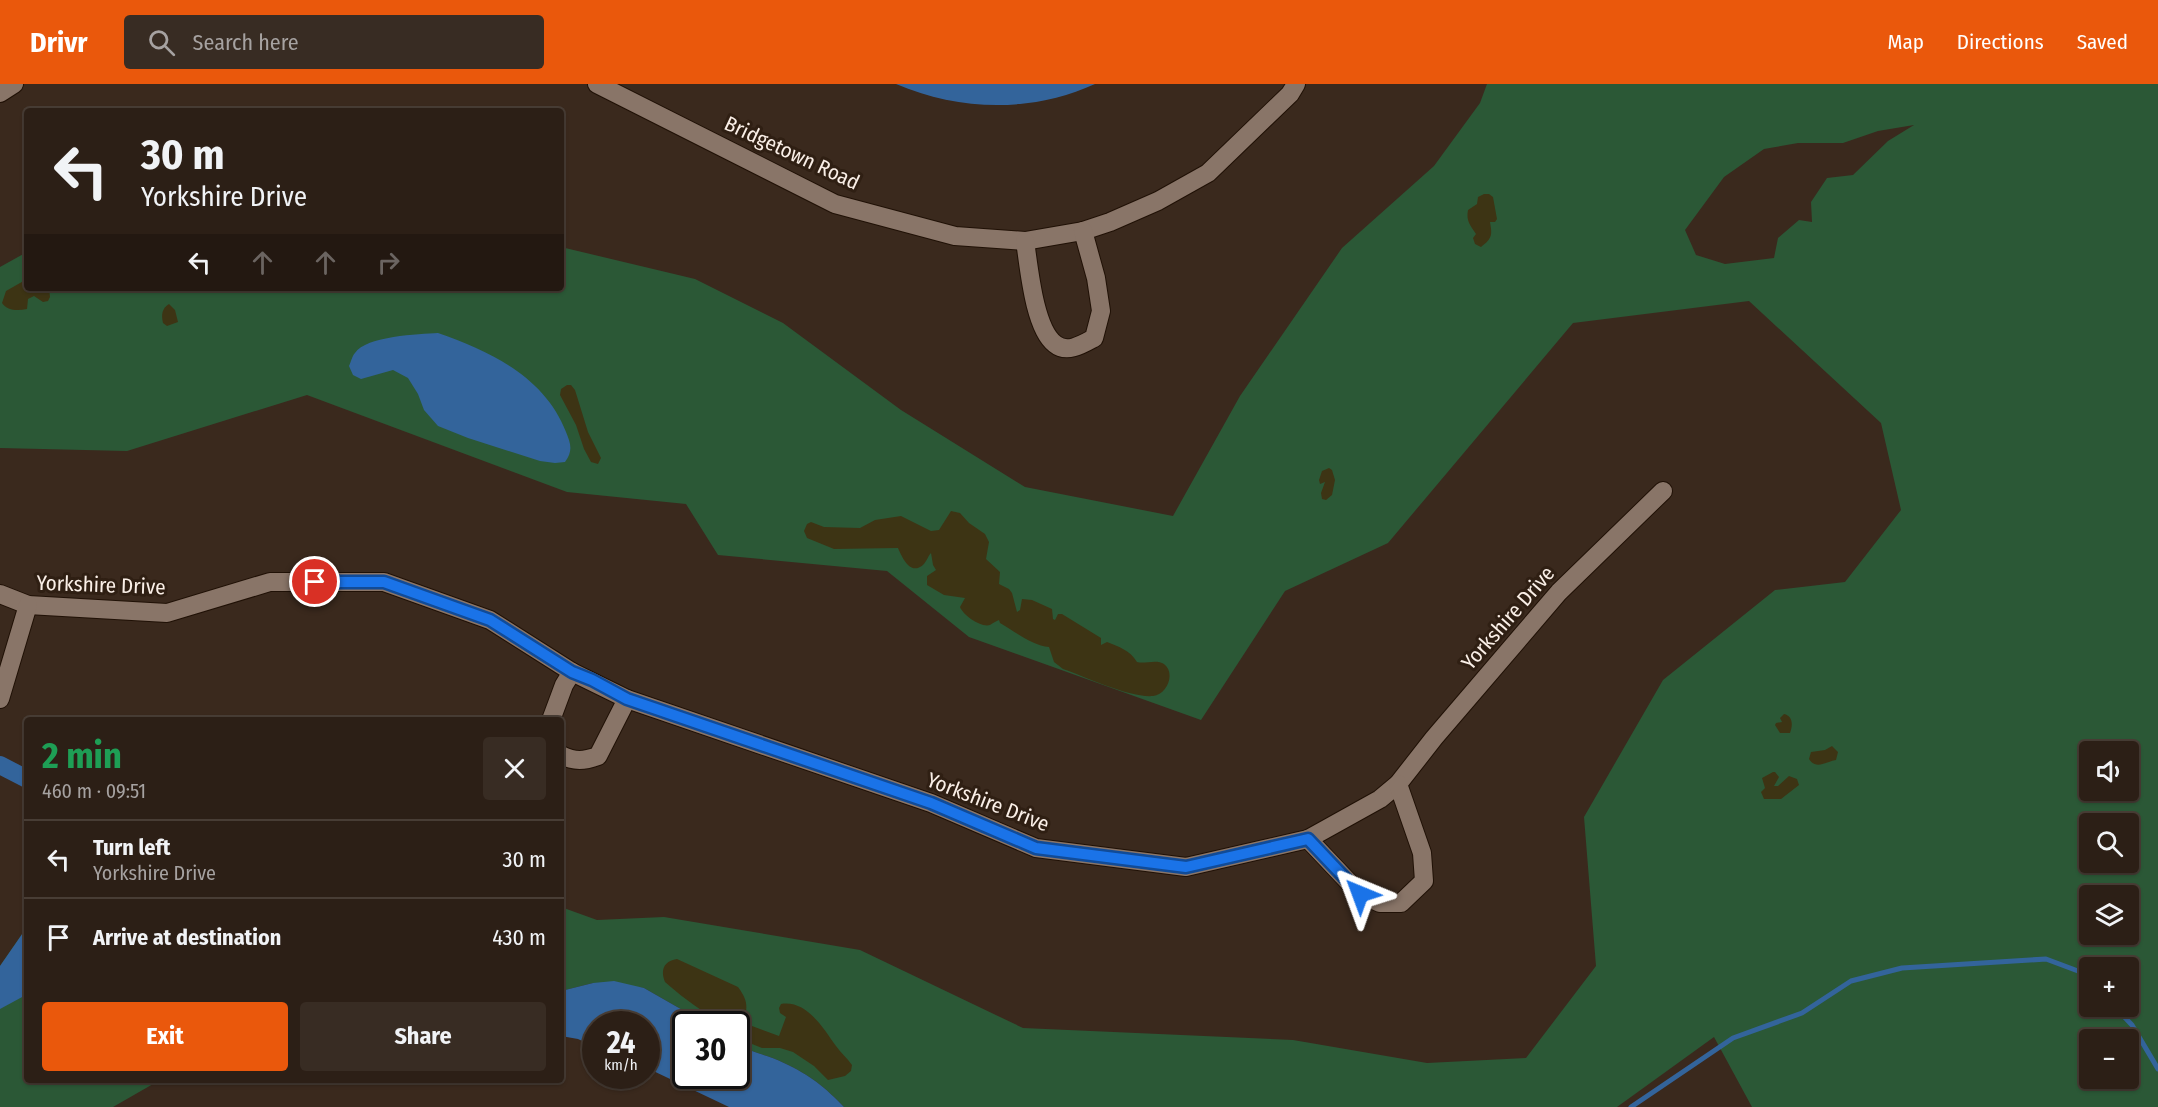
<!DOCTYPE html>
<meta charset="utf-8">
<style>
:root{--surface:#2c1f16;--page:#382c23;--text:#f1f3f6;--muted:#a6a2a1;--line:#483d35;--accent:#ea580c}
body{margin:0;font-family:"Fira Sans Condensed",sans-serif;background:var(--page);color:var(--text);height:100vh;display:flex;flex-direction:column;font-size:22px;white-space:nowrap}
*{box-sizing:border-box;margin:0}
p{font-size:20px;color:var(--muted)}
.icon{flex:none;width:33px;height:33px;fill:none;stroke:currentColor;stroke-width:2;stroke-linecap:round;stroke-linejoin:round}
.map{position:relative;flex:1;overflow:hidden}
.details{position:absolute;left:24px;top:633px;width:540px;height:366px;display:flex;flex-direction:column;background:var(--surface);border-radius:6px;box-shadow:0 2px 4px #0004,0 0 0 2px var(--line)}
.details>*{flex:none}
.hud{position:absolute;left:24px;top:24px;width:540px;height:183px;border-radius:6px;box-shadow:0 2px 4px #0004,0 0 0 2px var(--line);background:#2c1f16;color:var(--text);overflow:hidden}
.fabs{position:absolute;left:2079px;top:657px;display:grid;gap:12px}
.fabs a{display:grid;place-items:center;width:60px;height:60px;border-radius:6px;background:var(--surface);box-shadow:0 2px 4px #0004,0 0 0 2px var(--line);font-size:30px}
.speed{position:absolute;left:582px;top:927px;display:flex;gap:12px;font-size:30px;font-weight:700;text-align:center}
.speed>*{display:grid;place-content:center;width:78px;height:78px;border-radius:50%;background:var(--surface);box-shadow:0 2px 4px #0004,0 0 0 2px var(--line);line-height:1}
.speed small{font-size:15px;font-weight:400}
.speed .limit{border:3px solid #111;border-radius:9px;background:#fff;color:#111}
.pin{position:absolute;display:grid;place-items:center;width:51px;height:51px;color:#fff;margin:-26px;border:3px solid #fff;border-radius:50%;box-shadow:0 2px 6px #0007}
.me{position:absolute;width:66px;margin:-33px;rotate:316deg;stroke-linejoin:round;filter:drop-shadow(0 0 4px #0008)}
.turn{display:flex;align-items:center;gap:21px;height:126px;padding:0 18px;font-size:27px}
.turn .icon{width:78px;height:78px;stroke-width:2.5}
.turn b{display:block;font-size:42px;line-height:51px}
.lanes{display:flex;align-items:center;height:57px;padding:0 18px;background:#0003;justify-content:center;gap:30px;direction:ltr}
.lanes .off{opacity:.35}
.round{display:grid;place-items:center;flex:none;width:63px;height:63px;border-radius:6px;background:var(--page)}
.head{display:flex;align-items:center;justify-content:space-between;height:102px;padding:0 18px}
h1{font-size:36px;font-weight:700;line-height:45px;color:#1e9e55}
.action{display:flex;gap:12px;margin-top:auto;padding:12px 18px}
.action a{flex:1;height:69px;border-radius:6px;background:var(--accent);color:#fff;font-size:24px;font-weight:700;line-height:69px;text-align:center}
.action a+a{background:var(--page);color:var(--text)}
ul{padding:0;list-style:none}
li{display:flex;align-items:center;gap:18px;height:78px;padding:0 18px;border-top:2px solid var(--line)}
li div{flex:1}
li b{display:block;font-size:22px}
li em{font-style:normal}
header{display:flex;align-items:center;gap:36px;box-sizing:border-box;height:84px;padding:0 30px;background:var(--accent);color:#fff}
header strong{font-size:28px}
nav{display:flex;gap:33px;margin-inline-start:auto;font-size:21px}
.search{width:420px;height:54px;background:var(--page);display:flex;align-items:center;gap:15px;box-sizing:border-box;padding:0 21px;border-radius:6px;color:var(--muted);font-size:22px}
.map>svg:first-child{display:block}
</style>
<header>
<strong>Drivr</strong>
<div class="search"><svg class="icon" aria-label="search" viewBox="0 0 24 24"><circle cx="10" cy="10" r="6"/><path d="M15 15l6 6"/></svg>Search here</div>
<nav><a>Map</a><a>Directions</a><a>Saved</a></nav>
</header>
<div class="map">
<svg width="2158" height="1023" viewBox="0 0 2158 1023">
<rect width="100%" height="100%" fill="#3a291d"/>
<g fill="#2b5836" fill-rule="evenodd">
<path d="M 1487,0 L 2158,0 L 2158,1023 L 1752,1023 L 1714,953 L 1617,1023 L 844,1023 C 825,1003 810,991 784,979 C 769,971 751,969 737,960 L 736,940 L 707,940 L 644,904 L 593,899 L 561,907 L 561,823 L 597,836 L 664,833 L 860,866 L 1023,944 L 1293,956 L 1427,979 L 1526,974 L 1596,882 L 1584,733 L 1663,596 L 1775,506 L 1845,498 L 1901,426 L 1881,339 L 1749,217 L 1573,239 L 1388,459 L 1285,507 L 1201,636 L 969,553 L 887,487 L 718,471 L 686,420 L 567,408 L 307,311 L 127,367 L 0,364 L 0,183 L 27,168 L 27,204 L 561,204 L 561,163 L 695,195 L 783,239 L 901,326 L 1025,403 L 1173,432 L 1240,312 L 1342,164 L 1434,82 L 1480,19 ZM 1914,41 L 1888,57 L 1853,91 L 1827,94 L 1811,118 L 1812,138 L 1799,136 L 1778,154 L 1774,174 L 1725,180 L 1696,171 L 1685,146 L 1724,93 L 1764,65 L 1798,59 L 1843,59 L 1878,47 ZM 2090,668 L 2128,668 L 2128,706 L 2090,706 ZM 2090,740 L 2128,740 L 2128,778 L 2090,778 ZM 2090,812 L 2128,812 L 2128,850 L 2090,850 ZM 2090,884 L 2128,884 L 2128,922 L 2090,922 ZM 2090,956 L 2128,956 L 2128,994 L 2090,994 Z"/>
<polygon points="27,843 27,996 160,996 113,1023 0,1023 0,882"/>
</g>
<g fill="#3d3414">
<path d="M 1484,110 L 1489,110 L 1493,113 L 1497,135 L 1495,138 L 1490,138 C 1492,150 1493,154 1481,163 L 1475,160 L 1473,154 L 1476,150 C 1470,141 1466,137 1468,126 L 1477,120 L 1478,113 Z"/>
<path d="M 27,195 L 27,204 L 49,204 L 50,213 L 48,217 L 43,218 L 34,212 L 28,215 L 27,225 C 18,227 7,227 2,219 L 6,207 Z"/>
<path d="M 169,220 L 175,226 L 178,238 L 167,242 L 163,239 C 161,231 162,224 169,220 Z"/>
<polygon points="567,301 571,301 575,306 588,348 601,374 598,380 591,378 584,365 576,341 560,311 561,305"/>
<polygon points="1329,384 1332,386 1335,396 1332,411 1326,416 1322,415 1321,409 1325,398 1320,400 1319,396 1322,387"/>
<path d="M 951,427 L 960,429 L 969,439 L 985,450 L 989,458 L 986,475 L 1000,488 L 999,500 L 1009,505 L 1012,509 L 1017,528 L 1020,526 L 1022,515 L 1032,516 L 1052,525 L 1053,535 L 1055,536 L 1058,530 L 1062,530 L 1101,554 L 1101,561 L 1107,558 C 1119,563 1130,566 1137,578 C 1145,580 1157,575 1164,580 C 1176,589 1167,611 1153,612 C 1130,614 1086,593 1063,585 L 1054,578 L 1049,563 C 1033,562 1014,547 1000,539 L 999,536 C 996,537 993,539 990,541 C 981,544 963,531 960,523 L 965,514 L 944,511 L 927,501 L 927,492 L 936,486 L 933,481 L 931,469 C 928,472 927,477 923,481 C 910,492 902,473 898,464 L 834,465 L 807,454 L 804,447 L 807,440 L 811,438 L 824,443 L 860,444 L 875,436 L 901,432 L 931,447 L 939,446 Z"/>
<path d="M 1784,630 C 1793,632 1793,641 1790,649 L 1780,649 L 1775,641 L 1776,639 L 1782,638 L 1780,634 Z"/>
<path d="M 1832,662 L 1838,668 L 1836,676 C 1825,678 1816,686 1809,675 L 1811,668 L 1825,666 Z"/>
<polygon points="1773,688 1775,688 1779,693 1774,702 1778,702 1789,692 1797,695 1799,701 1781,715 1764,715 1761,708 1765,704 1762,694"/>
<path d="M 677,875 L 738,903 C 749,918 747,923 744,939 L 779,952 L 786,933 L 780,929 L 779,924 L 781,920 C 807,916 823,944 836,962 C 841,969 847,974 852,981 L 851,987 L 845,992 L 828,996 L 814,982 L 793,968 L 780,964 L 762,964 L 752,960 L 737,949 L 736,940 C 715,940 681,912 665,898 C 660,886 664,877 677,875 Z"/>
</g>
<g fill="#33649b">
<path d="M 896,0 L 1095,0 C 1032,29 959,27 896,0 Z"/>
<path d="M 438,249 C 490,267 545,293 566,348 C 571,360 573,367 565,378 L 555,379 L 540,377 L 468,354 L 438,342 L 424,326 L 418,310 L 408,294 L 393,286 L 361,295 L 353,291 L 349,282 C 351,278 352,272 355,269 C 366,252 419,250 438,249 Z"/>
<polygon points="27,843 27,908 24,912 0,925 0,882"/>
<path d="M 614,897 L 644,904 L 707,940 L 686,940 L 686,992 L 736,992 L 737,960 C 751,969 769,971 784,979 C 810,991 825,1003 844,1023 L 729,1023 L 647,984 L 646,940 L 596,940 L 595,963 L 578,955 L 561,952 L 561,907 L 593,899 Z"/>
</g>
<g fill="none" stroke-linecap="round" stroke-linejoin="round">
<g stroke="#33649b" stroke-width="5">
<polyline points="2114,922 2132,941 2158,985"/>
<polyline points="1631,1023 1733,954 1802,929 1851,897 1902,884 2046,875 2078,887 2090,898"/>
</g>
<polyline stroke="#33649b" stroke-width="18" points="0,681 27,695"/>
<defs>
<g id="minor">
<polyline points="597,0 835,120 955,152 1025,157 1083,147 1110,138 1158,117 1208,89 1290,10 1296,0"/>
<polyline points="0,9 14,0"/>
<path d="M 1025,157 C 1029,183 1034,244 1055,260 C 1067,270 1083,260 1094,254 L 1101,227 L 1096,194 L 1083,147"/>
<polyline points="0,510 28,521 167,529 270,498 384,498 490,536 572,588 627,615 931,719 1036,764 1186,783 1308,755 1380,715 1398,700 1434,654 1559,508 1663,407"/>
<polyline points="0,615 28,521"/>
<polyline points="551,636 564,601 572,588"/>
<path d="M 561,671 C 575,678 584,677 598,672 L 627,615"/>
<polyline points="1308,755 1360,810 1380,819 1401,819 1424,797 1422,769 1398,700"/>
</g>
</defs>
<use href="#minor" stroke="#201106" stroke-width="20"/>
<use href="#minor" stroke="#897568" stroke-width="18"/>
</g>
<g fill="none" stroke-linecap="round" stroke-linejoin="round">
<defs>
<polyline id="route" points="315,498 384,498 490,536 572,588 592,596 627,615 931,719 1036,764 1186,783 1308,755 1360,810"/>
</defs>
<use href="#route" stroke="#114b97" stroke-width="15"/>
<use href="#route" stroke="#1a73e8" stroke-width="10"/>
</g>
<g text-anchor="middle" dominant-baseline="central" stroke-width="6" stroke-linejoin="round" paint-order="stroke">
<g font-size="21" fill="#faefe7" stroke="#2f1f13">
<text transform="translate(792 69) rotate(25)">Bridgetown Road</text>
<text transform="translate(101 501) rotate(2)">Yorkshire Drive</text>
<text transform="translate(1508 534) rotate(-49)">Yorkshire Drive</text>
<text transform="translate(988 718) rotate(21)">Yorkshire Drive</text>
</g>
</g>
</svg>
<div class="fabs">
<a><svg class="icon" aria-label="sound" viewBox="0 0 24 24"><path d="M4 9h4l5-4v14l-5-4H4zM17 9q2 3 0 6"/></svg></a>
<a><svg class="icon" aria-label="search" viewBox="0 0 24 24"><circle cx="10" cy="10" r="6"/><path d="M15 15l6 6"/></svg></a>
<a><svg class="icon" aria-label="layers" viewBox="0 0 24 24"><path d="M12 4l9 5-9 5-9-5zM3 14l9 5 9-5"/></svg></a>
<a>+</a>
<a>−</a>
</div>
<div class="speed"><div>24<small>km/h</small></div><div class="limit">30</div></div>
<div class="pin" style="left:315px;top:498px;background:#d93025"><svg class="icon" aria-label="arrive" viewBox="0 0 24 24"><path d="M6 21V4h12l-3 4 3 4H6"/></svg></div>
<svg class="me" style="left:1360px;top:810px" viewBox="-20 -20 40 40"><path d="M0-17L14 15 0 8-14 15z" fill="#1a73e8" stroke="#fff" stroke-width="4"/></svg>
<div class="hud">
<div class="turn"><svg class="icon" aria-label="left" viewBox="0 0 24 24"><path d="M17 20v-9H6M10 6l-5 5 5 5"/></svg><div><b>30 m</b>Yorkshire Drive</div></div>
<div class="lanes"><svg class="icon" aria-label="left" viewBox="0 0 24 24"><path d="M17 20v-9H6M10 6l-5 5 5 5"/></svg><svg class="icon off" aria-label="ahead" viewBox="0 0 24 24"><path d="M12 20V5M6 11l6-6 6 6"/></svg><svg class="icon off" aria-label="ahead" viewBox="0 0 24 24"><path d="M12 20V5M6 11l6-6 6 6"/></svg><svg class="icon off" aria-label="right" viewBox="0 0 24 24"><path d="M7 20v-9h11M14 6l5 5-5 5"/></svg></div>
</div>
<section class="details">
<div class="head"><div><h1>2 min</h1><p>460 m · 09:51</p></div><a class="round"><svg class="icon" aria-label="close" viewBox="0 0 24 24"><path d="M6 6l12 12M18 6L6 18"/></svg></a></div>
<ul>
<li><svg class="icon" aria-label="left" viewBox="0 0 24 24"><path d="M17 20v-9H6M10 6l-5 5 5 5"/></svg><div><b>Turn left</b><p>Yorkshire Drive</p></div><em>30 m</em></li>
<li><svg class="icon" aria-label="arrive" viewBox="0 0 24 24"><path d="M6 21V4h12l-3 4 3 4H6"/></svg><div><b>Arrive at destination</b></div><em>430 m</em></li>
</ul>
<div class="action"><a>Exit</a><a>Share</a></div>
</section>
</div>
